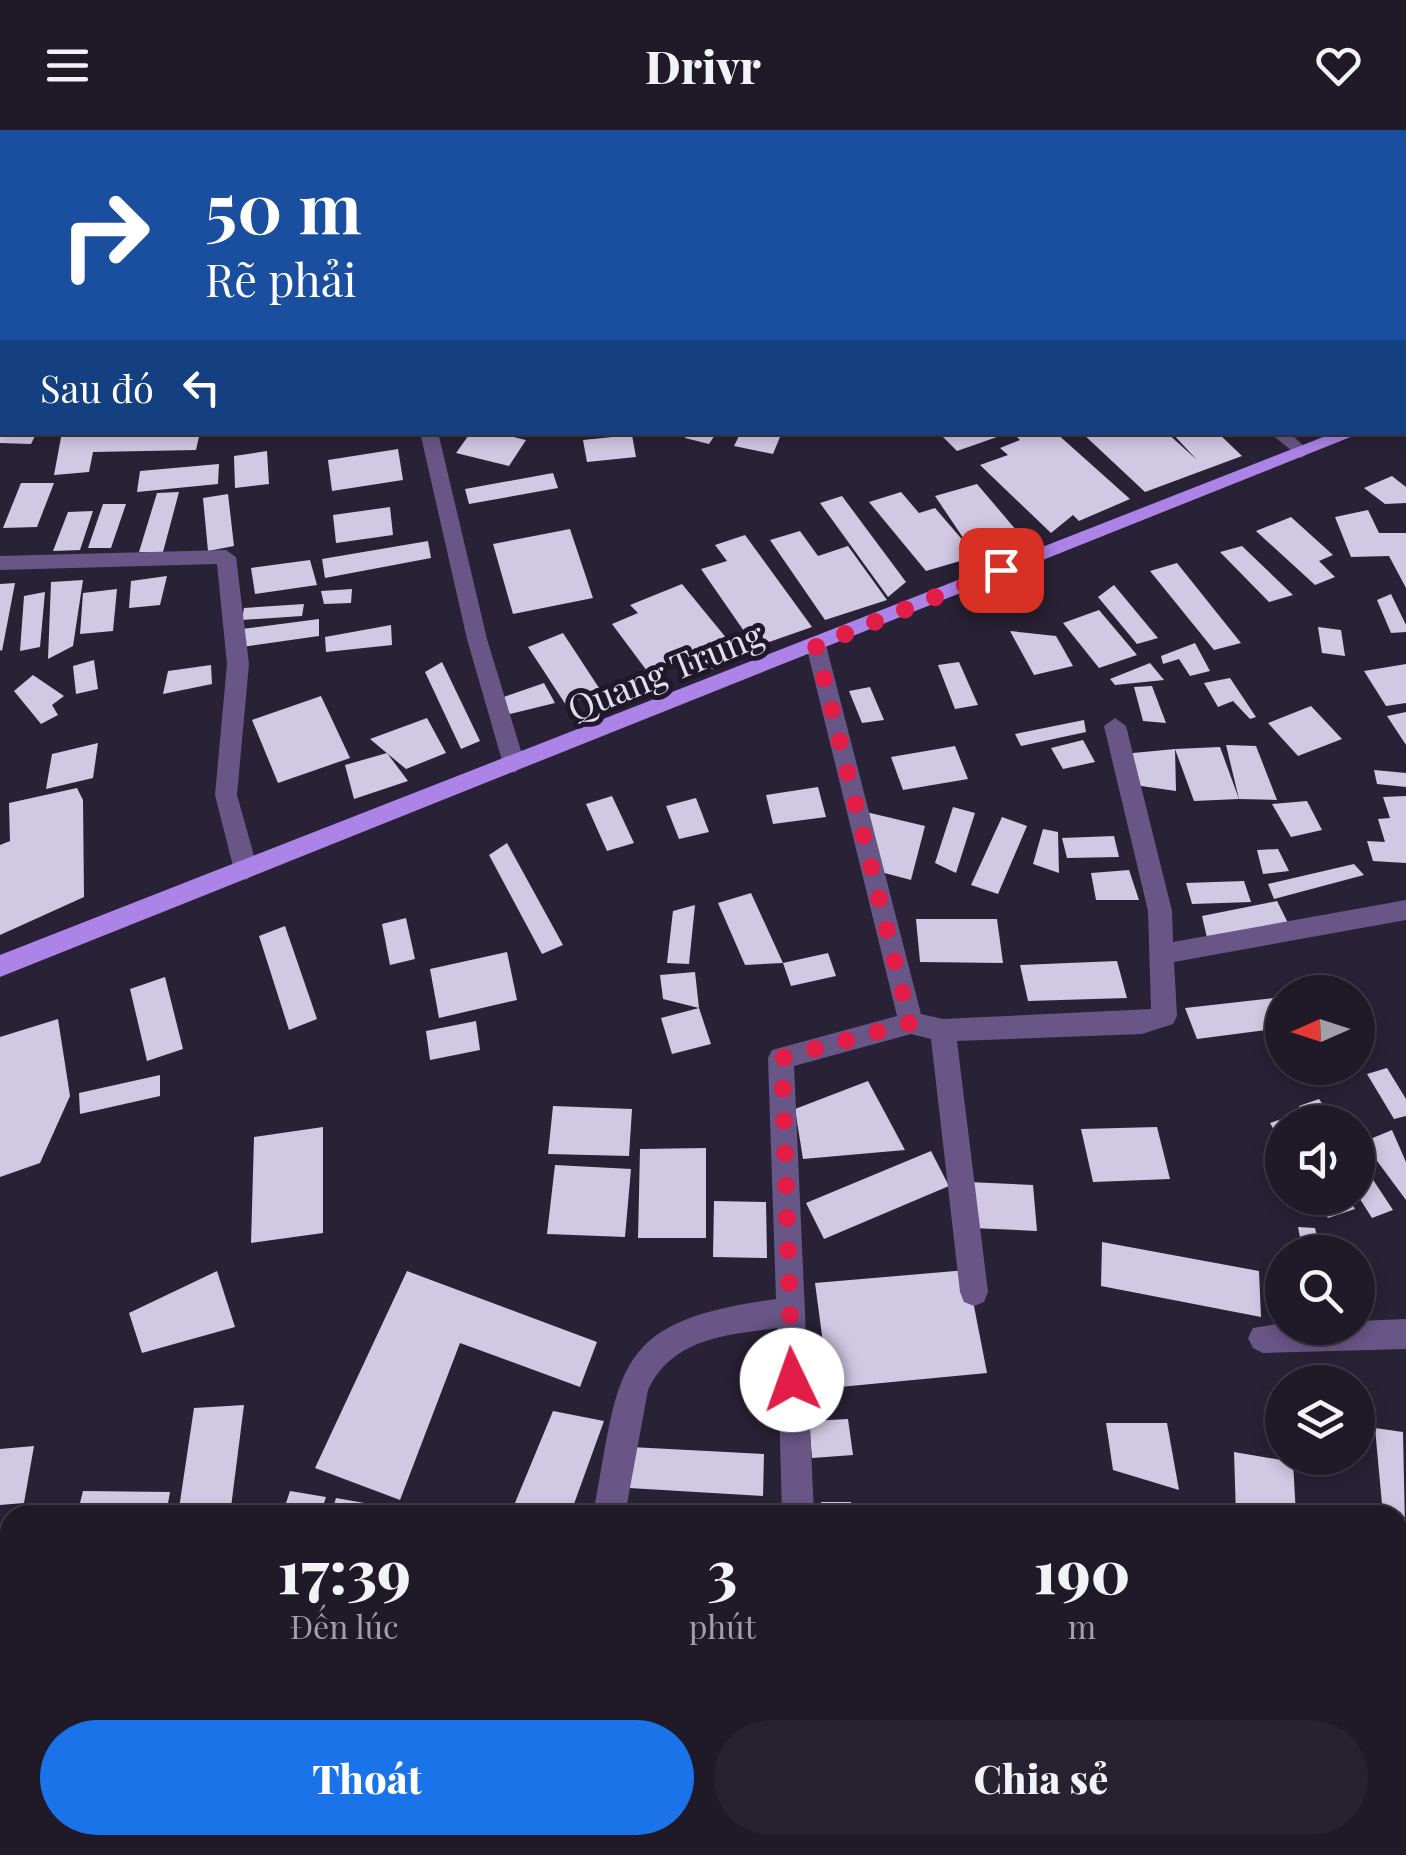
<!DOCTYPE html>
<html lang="vi">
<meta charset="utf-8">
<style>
:root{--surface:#1f1928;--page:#272230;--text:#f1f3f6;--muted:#a1a0a8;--line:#3c3845;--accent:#1a73e8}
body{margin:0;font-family:"Playfair Display",serif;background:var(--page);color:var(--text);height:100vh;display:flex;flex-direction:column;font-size:38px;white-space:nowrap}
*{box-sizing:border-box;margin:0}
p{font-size:32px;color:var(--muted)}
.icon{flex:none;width:55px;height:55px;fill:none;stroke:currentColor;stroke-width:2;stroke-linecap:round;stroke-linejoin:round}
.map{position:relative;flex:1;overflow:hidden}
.side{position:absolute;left:0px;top:1375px;width:1408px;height:350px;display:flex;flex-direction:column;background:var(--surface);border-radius:30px 30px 0 0;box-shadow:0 5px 15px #0003,0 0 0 2px var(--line)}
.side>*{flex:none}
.top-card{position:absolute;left:0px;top:0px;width:1408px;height:305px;box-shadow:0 5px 15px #0003,0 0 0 2px var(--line);background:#1a4fa0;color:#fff;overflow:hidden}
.needle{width:65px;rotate:267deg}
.fabs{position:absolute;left:1265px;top:845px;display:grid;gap:20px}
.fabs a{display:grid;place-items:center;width:110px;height:110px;border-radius:50%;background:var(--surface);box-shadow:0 5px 15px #0003,0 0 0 2px var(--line);font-size:50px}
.pin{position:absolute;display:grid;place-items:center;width:85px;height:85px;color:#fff;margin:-42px;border-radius:20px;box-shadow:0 5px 15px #0006}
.me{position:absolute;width:110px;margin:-55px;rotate:357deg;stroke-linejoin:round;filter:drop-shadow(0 0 8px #0008)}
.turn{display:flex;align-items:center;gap:35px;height:210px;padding:0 40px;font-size:45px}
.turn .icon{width:130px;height:130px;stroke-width:2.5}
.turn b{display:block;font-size:70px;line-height:85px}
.then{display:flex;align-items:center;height:95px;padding:0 40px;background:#0003;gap:20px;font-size:38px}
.eta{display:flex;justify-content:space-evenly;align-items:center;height:170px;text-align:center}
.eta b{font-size:60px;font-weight:800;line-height:70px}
.primary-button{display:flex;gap:20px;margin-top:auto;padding:20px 40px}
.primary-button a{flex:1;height:115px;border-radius:60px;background:var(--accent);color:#fff;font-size:40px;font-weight:800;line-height:115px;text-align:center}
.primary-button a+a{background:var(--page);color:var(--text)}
header{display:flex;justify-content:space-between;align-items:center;height:130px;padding:0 40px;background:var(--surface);font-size:45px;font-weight:800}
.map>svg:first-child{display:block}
</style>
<header><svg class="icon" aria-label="menu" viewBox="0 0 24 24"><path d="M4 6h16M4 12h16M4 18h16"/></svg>Drivr<svg class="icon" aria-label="heart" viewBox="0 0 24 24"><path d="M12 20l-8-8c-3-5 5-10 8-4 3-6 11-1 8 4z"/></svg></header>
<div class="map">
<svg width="1406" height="1725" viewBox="0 0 1406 1725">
<rect width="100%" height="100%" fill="#292135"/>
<g fill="#d1c8e3">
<polygon points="0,302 37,302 31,314 0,313"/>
<polygon points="62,302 200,302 196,320 93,322 89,342 54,345"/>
<polygon points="471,302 493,302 526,310 509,336 456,323"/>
<polygon points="688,302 717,302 709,314 685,308"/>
<polygon points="741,302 782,302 773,324 734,316"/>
<polygon points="938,302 993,302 997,307 957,321"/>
<polygon points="1012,302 1055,302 1130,369 1079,391 1073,385 1051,403 980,335 1008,325 1000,318 1020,310"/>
<polygon points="1081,302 1166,302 1197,330 1171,302 1217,302 1242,326 1145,362"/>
<polygon points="632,305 636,327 587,332 583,310"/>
<polygon points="398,319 403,350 332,361 328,330"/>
<polygon points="267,321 269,354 235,358 234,326"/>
<polygon points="219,334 218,354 137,362 140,341"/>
<polygon points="553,343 558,358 469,374 465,359"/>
<polygon points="1392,346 1406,357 1406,373 1385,374 1364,358"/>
<polygon points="21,353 54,353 37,397 3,398"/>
<polygon points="977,354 1023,408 1000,415 985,398 1001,419 926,441 869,372 901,362 919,383 935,378 972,421 935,366"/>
<polygon points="179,362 163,422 139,422 157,363"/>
<polygon points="228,364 234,416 208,421 203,368"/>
<polygon points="842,366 906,452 888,467 820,373"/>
<polygon points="103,374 126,374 111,418 88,418"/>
<polygon points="390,377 393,405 336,413 333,385"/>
<polygon points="1368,380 1379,403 1406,403 1406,458 1389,426 1351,427 1335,387"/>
<polygon points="93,381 80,420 53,421 68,382"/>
<polygon points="1291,387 1333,425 1319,431 1335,447 1315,455 1256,401"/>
<polygon points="570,399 593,468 513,484 493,414"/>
<polygon points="800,401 818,426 848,416 887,470 825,490 770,410"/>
<polygon points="745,405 812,497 755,517 701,439 727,431 715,415"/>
<polygon points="428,411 431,428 325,448 322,429"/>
<polygon points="1242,416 1293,465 1269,472 1220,422"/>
<polygon points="310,430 317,455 255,464 251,438"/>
<polygon points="1177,433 1241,513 1214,520 1150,441"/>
<polygon points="167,446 160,475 129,478 131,451"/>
<polygon points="83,450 73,516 48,529 51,452"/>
<polygon points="15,453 2,521 0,520 0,454"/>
<polygon points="682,454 741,526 689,549 673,530 647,541 612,494 638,483 630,475"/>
<polygon points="1114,455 1158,508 1137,514 1098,467"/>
<polygon points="117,459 113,501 80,504 83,463"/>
<polygon points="352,459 351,473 324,474 321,461"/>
<polygon points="45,462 40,517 20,521 24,466"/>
<polygon points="1391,464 1406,495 1406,502 1391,503 1377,470"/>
<polygon points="304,474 302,486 242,490 244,478"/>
<polygon points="1099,480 1137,525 1099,538 1063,493"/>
<polygon points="319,489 319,506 242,517 242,499"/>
<polygon points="391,495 392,515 326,522 325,507"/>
<polygon points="1318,497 1341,500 1345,526 1322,523"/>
<polygon points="1010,501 1056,506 1073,536 1034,545"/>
<polygon points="563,503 601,561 566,575 528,517"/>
<polygon points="1195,513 1210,541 1190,546 1179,529 1163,534 1161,526"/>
<polygon points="94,530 98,559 76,564 73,536"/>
<polygon points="442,532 480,611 461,619 425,542"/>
<polygon points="959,532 978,575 955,579 938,535"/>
<polygon points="1150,533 1164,550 1115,555 1110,549"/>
<polygon points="1406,534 1406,573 1386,576 1364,541"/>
<polygon points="211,535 212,554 163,564 168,541"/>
<polygon points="33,545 64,566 52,575 58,585 41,594 14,561"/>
<polygon points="1230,548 1256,587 1250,589 1233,571 1218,577 1204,553"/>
<polygon points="544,553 555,573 510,584 501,568"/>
<polygon points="1152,556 1166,593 1143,591 1134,557"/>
<polygon points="870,557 884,590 862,593 849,561"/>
<polygon points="321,566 350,628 278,653 252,590"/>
<polygon points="1311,576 1342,609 1298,626 1268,593"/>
<polygon points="1406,582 1406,615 1387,586"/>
<polygon points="427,588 446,623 406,639 370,609"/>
<polygon points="1084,590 1086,602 1021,616 1015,604"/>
<polygon points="1083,610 1095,632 1063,639 1051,618"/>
<polygon points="98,613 93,648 46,659 52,624"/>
<polygon points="1226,615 1256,616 1277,670 1239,669"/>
<polygon points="955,616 968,649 903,660 891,627"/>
<polygon points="1220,617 1239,669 1194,671 1175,619 1176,661 1134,655 1133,623 1175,619"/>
<polygon points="387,623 408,651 354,669 345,635"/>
<polygon points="1374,640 1406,643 1406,657 1377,654"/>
<polygon points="818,657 826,687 773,694 766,665"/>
<polygon points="77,658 83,670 84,767 0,805 0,715 10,711 9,673"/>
<polygon points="612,666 634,713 607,721 586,674"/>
<polygon points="1406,666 1406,733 1373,731 1367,711 1385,712 1378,689 1390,688 1383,667"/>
<polygon points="696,668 709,702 679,709 666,676"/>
<polygon points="1307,671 1322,700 1291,707 1272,674"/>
<polygon points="953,677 975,683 956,743 935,733"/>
<polygon points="866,682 925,696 911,750 877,741"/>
<polygon points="1002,687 1027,696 998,764 971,755"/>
<polygon points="1043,699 1058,702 1059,743 1033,734"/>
<polygon points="1114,706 1119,727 1067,728 1062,708"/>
<polygon points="507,713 563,815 542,824 489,725"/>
<polygon points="1278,719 1289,741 1263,744 1257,720"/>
<polygon points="1354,734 1364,745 1274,769 1268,754"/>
<polygon points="1129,740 1139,770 1096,770 1091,743"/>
<polygon points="1244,751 1251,772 1192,774 1186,753"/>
<polygon points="751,763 783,833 745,835 718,773"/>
<polygon points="1277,771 1290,797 1208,812 1202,786"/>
<polygon points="695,775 689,834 667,833 673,781"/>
<polygon points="406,788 415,829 390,835 382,794"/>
<polygon points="916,789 997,789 1003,833 920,832"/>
<polygon points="285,796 317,889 289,900 259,806"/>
<polygon points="507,822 517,870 439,888 430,839"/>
<polygon points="828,823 836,846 791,856 783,833"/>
<polygon points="1117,831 1127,868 1028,871 1020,835"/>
<polygon points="695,842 699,878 711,914 672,924 661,888 699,878 663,869 660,845"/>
<polygon points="165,847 183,919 147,931 130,859"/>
<polygon points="1282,867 1282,898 1197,909 1185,878"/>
<polygon points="58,889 70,966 40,1033 0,1047 0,907"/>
<polygon points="476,891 480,920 430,930 426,901"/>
<polygon points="1387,938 1406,969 1406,986 1394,989 1367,944"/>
<polygon points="160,945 160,966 80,984 79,963"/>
<polygon points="868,951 905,1020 803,1029 795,979"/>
<polygon points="1319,969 1335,992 1310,992 1299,976"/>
<polygon points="553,976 632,979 629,1026 548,1024"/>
<polygon points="1296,984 1301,992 1282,992 1282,1014 1270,993"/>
<polygon points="323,997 323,1103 251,1113 254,1007"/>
<polygon points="1157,997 1170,1049 1093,1052 1081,999"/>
<polygon points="1392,1000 1406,1032 1406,1070 1363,1012"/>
<polygon points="706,1018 706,1108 638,1108 640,1019"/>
<polygon points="931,1021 949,1056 824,1109 806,1073"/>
<polygon points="1358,1027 1393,1080 1372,1088 1358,1066"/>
<polygon points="555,1035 631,1039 625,1107 547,1104"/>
<polygon points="969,1052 1033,1055 1037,1101 972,1098"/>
<polygon points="1315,1068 1348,1068 1355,1079 1328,1088"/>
<polygon points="714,1071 766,1072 767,1128 713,1127"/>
<polygon points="1298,1097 1315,1098 1321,1122 1303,1122"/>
<polygon points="1102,1112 1259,1141 1261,1187 1101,1156"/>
<polygon points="967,1140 987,1243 829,1258 815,1153"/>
<polygon points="217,1141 235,1197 142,1223 129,1183"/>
<polygon points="407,1141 597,1212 580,1257 460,1213 400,1370 315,1338"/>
<polygon points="244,1275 230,1385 178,1385 194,1278"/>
<polygon points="553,1281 604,1291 570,1385 510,1385"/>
<polygon points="848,1289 853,1325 812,1328 809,1291"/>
<polygon points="1106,1293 1167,1293 1179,1360 1113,1340"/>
<polygon points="1375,1298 1403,1302 1406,1445 1398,1443 1398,1385 1383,1385"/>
<polygon points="34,1316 24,1373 0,1375 0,1319"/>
<polygon points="631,1317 764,1324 763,1366 629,1358"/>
<polygon points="1234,1322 1293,1332 1296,1385 1236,1385"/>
<polygon points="83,1361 170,1362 166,1385 77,1385"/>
<polygon points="290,1361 326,1367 320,1385 282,1385"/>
<polygon points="336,1368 421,1383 421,1385 331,1385"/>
<polygon points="821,1372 851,1372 853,1385 821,1385"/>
<polygon points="0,1473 10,1473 2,1515 0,1515"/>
<polygon points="24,1715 55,1715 55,1725 23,1725"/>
</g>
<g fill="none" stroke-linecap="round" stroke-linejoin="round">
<polyline stroke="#685686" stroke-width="25" points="566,2 568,0"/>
<g fill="#685686" fill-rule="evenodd">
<polygon points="1022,0 1036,0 1037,2 1023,2"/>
<polygon points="1333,0 1350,0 1351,2 1334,2"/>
<polygon points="1405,35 1406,36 1406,46 1405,45"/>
<polygon points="420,302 438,302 487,509 525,634 514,643 503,634 467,509"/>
<polygon points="1268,302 1289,302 1310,322 1301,328"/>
<polygon points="226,420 236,427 249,534 237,665 258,740 246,750 234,740 215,665 227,534 217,434 0,440 0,426"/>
<path d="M 816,507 L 826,515 L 921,884 L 943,889 L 1151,879 L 1148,781 L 1104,596 L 1115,588 L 1126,596 L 1172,781 L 1173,812 L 1406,770 L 1406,790 L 1174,832 L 1177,886 L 1173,894 L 1142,904 L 957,911 L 988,1162 L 984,1172 L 974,1176 L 964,1172 L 960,1162 L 931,909 L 911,904 L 794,936 L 814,1385 L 782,1385 L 777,1198 C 726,1205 672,1208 648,1260 L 625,1385 L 593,1385 C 621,1239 609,1191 776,1169 L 768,928 L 772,920 L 897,886 L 806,515 Z"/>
<polygon points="1406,1189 1406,1219 1263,1223 1253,1218 1248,1208 1253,1198 1282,1193 1282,1198 1358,1198 1358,1191"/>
</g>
<g fill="#ac83e7" fill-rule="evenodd">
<rect x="1405" y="277" width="1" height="12"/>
<polygon points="1336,302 1363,302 0,847 0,825"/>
</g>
</g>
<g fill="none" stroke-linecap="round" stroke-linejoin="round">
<polyline stroke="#e11d48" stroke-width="18" stroke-dasharray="0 32.4" points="792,1250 782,928 910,893 816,516 1001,440"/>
</g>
<g text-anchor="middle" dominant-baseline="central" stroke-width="10" stroke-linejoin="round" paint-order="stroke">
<g font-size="35" fill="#e3deec" stroke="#1f182b">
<text transform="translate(665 540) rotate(-22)">Quang Trung</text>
</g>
</g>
</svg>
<div class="fabs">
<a><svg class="needle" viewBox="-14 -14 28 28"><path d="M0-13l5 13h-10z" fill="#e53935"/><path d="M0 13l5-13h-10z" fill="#a1a0a8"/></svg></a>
<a><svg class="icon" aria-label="sound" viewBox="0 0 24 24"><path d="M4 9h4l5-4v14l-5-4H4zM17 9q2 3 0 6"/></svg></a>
<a><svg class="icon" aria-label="search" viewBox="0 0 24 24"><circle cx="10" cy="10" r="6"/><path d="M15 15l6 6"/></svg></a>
<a><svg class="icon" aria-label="layers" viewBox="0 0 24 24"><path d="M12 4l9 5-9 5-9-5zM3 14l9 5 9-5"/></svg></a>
</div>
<div class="pin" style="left:1001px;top:440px;background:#d93025"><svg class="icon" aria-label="arrive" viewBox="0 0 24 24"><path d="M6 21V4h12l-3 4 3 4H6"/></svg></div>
<svg class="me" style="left:792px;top:1250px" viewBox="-20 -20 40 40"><circle r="19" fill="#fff"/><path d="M0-13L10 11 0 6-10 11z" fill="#e11d48"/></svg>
<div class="top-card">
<div class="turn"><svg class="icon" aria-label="right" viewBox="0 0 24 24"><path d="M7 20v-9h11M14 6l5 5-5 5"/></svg><div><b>50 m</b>Rẽ phải</div></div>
<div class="then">Sau đó<svg class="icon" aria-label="left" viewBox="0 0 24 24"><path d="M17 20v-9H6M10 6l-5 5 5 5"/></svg></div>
</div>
<section class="side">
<div class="eta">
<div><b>17:39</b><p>Đến lúc</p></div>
<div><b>3</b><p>phút</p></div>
<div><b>190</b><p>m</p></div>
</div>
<div class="primary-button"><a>Thoát</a><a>Chia sẻ</a></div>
</section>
</div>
